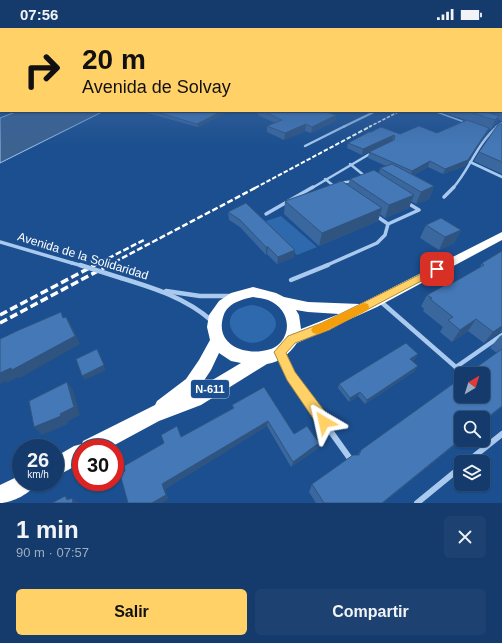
<!DOCTYPE html>
<html lang="es">
<meta charset="utf-8">
<style>
:root{--surface:#143b6b;--page:#1d4271;--text:#f1f3f6;--muted:#9dadc1;--line:#33557e;--accent:#ffd166}
body{margin:0;font-family:Helvetica,sans-serif;background:var(--page);color:var(--text);height:100vh;display:flex;flex-direction:column;font-size:15px;white-space:nowrap}
*{box-sizing:border-box;margin:0}
p{font-size:13px;color:var(--muted)}
.icon{flex:none;width:22px;height:22px;fill:none;stroke:currentColor;stroke-width:2;stroke-linecap:round;stroke-linejoin:round}
.map{position:relative;height:475px;overflow:hidden}
.details{display:flex;flex-direction:column;background:var(--surface);flex:1}
.details>*{flex:none}
.top-card{position:absolute;left:0px;top:0px;width:502px;height:84px;box-shadow:0 1px 3px #0004,0 0 0 1px var(--line);background:#ffd166;color:#111;overflow:hidden}
.needle{width:26px;rotate:38deg}
.buttons{position:absolute;left:454px;top:339px;display:grid;gap:8px}
.buttons a{display:grid;place-items:center;width:36px;height:36px;border-radius:6px;background:var(--surface);box-shadow:0 1px 3px #0004,0 0 0 1px var(--line);font-size:20px}
.speed{position:absolute;left:12px;top:411px;display:flex;gap:8px;font-size:20px;font-weight:700;text-align:center}
.speed>*{display:grid;place-content:center;width:52px;height:52px;border-radius:50%;background:var(--surface);box-shadow:0 1px 3px #0004,0 0 0 1px var(--line);line-height:1}
.speed small{font-size:10px;font-weight:400}
.speed .limit{border:6px solid #d22;background:#fff;color:#111}
.pin{position:absolute;display:grid;place-items:center;width:34px;height:34px;color:#fff;margin:-17px;border-radius:8px;box-shadow:0 2px 6px #0006}
.me{position:absolute;width:44px;margin:-22px;rotate:324deg;stroke-linejoin:round;filter:drop-shadow(0 0 3px #0008)}
.turn{display:flex;align-items:center;gap:14px;height:84px;padding:0 16px;font-size:18px}
.turn .icon{width:52px;height:52px;stroke-width:2.5}
.turn b{display:block;font-size:28px;line-height:34px}
.round{display:grid;place-items:center;flex:none;width:42px;height:42px;border-radius:6px;background:var(--page)}
.summary{display:flex;align-items:center;justify-content:space-between;height:68px;padding:0 16px}
h1{font-size:24px;font-weight:700;line-height:30px}
.action{display:flex;gap:8px;margin-top:auto;padding:8px 16px}
.action a{flex:1;height:46px;border-radius:6px;background:var(--accent);color:#111;font-size:16px;font-weight:700;line-height:46px;text-align:center}
.action a+a{background:var(--page);color:var(--text)}
.status{display:flex;justify-content:space-between;align-items:center;height:28px;padding:0 20px;background:var(--surface);direction:ltr}
.status svg{height:11px;fill:currentColor}
.map>svg:first-child{display:block}
</style>
<div class="status"><b>07:56</b><svg viewBox="0 0 49 12"><path d="M0 12V9h3v3zM5 12V6h3v6zM10 12V3h3v9zM15 12V0h3v12zM26 1h20v11H26zM47 4h2v5h-2z"/></svg></div>
<div class="map">
<svg width="502" height="475" viewBox="0 0 502 475">
<rect width="100%" height="100%" fill="#1b4f8f"/>
<g fill="#2e69ad">
<polygon points="281,188 317,219 297,227 263,194"/>
<path d="M 251,277 C 268,278 287,294 268,309 C 241,331 207,284 251,277 Z"/>
</g>
<polygon fill="#3c6290" stroke="#9cc4f0" points="18,83 104,83 0,135 0,90"/>
<g fill="none" stroke-linecap="round" stroke-linejoin="round">
<polyline stroke="#a9c9ee" stroke-width="1.5" points="434,83 467,95"/>
<g stroke="#a9c9ee" stroke-width="2">
<polyline points="343,99 376,83"/>
<polyline points="496,99 502,95"/>
</g>
<g stroke="#a9c9ee" stroke-width="2.5">
<polyline points="305,118 345,98"/>
<polyline points="470,134 502,149"/>
<polyline points="350,136 366,149"/>
<polyline points="325,151 335,159"/>
<polyline points="339,155 354,153"/>
<polyline points="312,160 373,124"/>
<path d="M 453,160 C 470,141 477,115 498,98"/>
</g>
<g stroke="#a9c9ee" stroke-width="3.5">
<polyline points="444,169 454,159"/>
<polyline points="266,186 313,159"/>
<polyline points="375,187 388,196"/>
<polyline points="0,214 72,235"/>
<polyline points="325,238 377,215 385,207 388,196 419,182 406,174"/>
</g>
<g stroke="#a9c9ee" stroke-width="4.5">
<path d="M 121,250 C 154,260 186,270 212,293"/>
<polyline points="291,252 328,237"/>
<polyline points="166,263 200,268 231,268"/>
<polyline points="380,273 458,341"/>
<polyline points="280,326 288,341"/>
<polyline points="456,339 502,307"/>
</g>
<g stroke="#a9c9ee" stroke-width="6">
<polyline points="287,340 291,348 351,432"/>
<polyline points="457,340 464,346"/>
<polyline points="467,434 502,406"/>
<polyline points="417,475 461,439"/>
</g>
<g fill="#fff" fill-rule="evenodd">
<path d="M 502,204 L 502,212 L 377,279 L 297,315 C 289,326 280,334 267,336 L 201,377 L 159,393 L 109,420 L 81,420 L 81,435 L 55,449 L 55,429 L 74,418 L 82,416 L 83,413 L 155,377 L 157,373 L 186,351 L 199,332 L 210,312 L 207,299 L 209,287 L 219,273 L 231,265 L 253,259 L 276,265 L 284,269 L 308,274 L 360,276 ZM 253,269 C 258,270 263,270 268,272 C 286,279 293,299 281,314 C 276,320 269,322 262,323 C 243,326 219,317 222,294 C 223,289 224,284 228,280 C 235,273 244,271 253,269 ZM 296,282 L 308,284 L 339,286 L 301,301 L 299,287 ZM 219,325 L 231,333 L 241,335 L 199,360 L 211,342 Z"/>
<path d="M 21,447 L 21,454 L 37,454 C 32,465 12,475 0,475 L 0,457 Z"/>
</g>
<polyline stroke="#fff" stroke-width="1.5" stroke-dasharray="3.5 1.5" stroke-linecap="butt" points="369,99 400,83"/>
<polyline stroke="#fff" stroke-width="2" stroke-dasharray="4.5 2" stroke-linecap="butt" points="255,160 371,98"/>
<g stroke="#fff" stroke-width="2.5" stroke-dasharray="6 2.5" stroke-linecap="butt">
<polyline points="93,238 144,212"/>
<polyline points="107,238 257,159"/>
</g>
<g stroke="#fff" stroke-width="3.5" stroke-dasharray="8 3.5" stroke-linecap="butt">
<polyline points="0,287 95,237"/>
<polyline points="0,295 109,237"/>
</g>
<polyline stroke="#a9c9ee" stroke-width="3.5" points="72,235 83,238"/>
<polyline stroke="#a9c9ee" stroke-width="4.5" points="80,237 121,250"/>
</g>
<g fill="#3a679d">
<polygon points="501,53 502,53 502,93 498,91 495,97 491,101 489,101 487,105 465,138 443,146 428,139 414,147 434,158 429,171 416,176 411,173 409,180 385,190 380,186 378,193 319,218 284,186 285,173 348,157 350,151 379,145 380,140 386,138 368,130 369,124 392,113 362,127 347,120 348,115 371,104 400,106 437,105 466,92 440,83 501,83"/>
<polygon points="143,83 229,83 198,99 143,84"/>
<polygon points="258,83 323,83 336,87 335,93 311,105 305,103 284,112 267,104 267,98 275,95 258,87"/>
<polygon points="502,95 502,146 474,133 479,124"/>
<polygon points="246,175 294,229 277,236 267,226 266,227 240,199 229,192 228,184"/>
<polygon points="426,197 461,202 454,215 439,222 420,210"/>
<polygon points="502,223 502,304 500,304 484,315 468,303 452,314 440,304 443,299 423,283 424,281 421,278 427,267 449,257 479,240 482,235"/>
<polygon points="502,307 502,379 383,475 316,475 309,464 312,456 357,427 361,422 497,325 490,320 500,308"/>
<polygon points="416,330 412,333 415,343 365,376 358,368 349,374 338,360 339,356"/>
<polygon points="264,359 294,406 319,415 317,421 291,439 267,398 165,461 168,471 128,475 181,409 233,380 232,377"/>
</g>
<g fill="#305480">
<polygon points="222,83 229,83 198,99 197,96"/>
<polygon points="336,87 335,93 311,105 312,99"/>
<polygon points="499,88 495,97 491,101 495,92"/>
<polygon points="306,96 305,103 284,112 285,105"/>
<polygon points="489,100 487,105 465,138 443,146 445,141"/>
<polygon points="394,107 392,113 362,127 363,121"/>
<polygon points="430,133 428,139 410,149 412,143"/>
<polygon points="434,158 429,171 416,176 421,164"/>
<polygon points="414,167 409,180 385,190 389,177"/>
<polygon points="382,180 378,193 319,218 322,205"/>
<polygon points="461,202 454,215 439,222 445,209"/>
<polygon points="266,219 268,219 267,226 266,227"/>
<polygon points="295,222 294,229 277,236 278,229"/>
<polygon points="66,289 72,298 80,316 20,350 18,349 7,355 6,353 0,356 0,345"/>
<polygon points="476,291 468,303 452,314 460,302"/>
<polygon points="502,298 502,301 500,304 484,315 493,304"/>
<polygon points="97,321 106,342 85,352 82,348"/>
<polygon points="418,326 416,330 408,335 410,331"/>
<polygon points="418,338 415,343 365,376 367,372"/>
<polygon points="67,354 73,362 80,387 67,394 68,396 42,407 34,399 60,386"/>
<polygon points="360,364 358,368 349,374 350,370"/>
<polygon points="502,378 502,379 483,394 483,393"/>
<polygon points="268,393 267,398 165,461 168,471 162,475 152,475 162,456"/>
<polygon points="461,411 461,412 383,475 382,475"/>
<polygon points="319,415 317,421 291,439 293,434"/>
<polygon points="65,468 73,473 72,470 79,475 71,475 67,472"/>
</g>
<g fill="#4478b7" stroke="#305480">
<polygon points="501,53 502,53 502,73 501,77 502,77 502,83 501,83"/>
<polygon points="153,83 222,83 197,96"/>
<polygon points="263,83 323,83 336,87 312,99 306,96 285,105 267,98 282,92"/>
<polygon points="467,83 484,83 499,88 495,92"/>
<polygon points="467,92 489,100 468,132 445,141 430,133 412,143 369,124 394,112 395,109 394,107 363,121 348,115 369,104 371,104 381,99 400,106 419,98 437,105"/>
<polygon points="500,96 502,96 502,134 479,124 497,98"/>
<polygon points="392,136 434,158 421,164 380,140"/>
<polygon points="374,142 414,167 389,177 350,151"/>
<polygon points="342,153 382,180 322,205 285,173"/>
<polygon points="246,175 295,222 278,229 268,219 266,219 240,192 228,184"/>
<polygon points="441,190 461,202 445,209 426,197"/>
<polygon points="502,223 502,298 493,304 476,291 460,302 448,292 453,289 430,271 432,270 427,267 447,256 449,257 484,237 482,235"/>
<polygon points="61,284 63,290 66,289 75,308 12,342 11,340 0,345 0,311 19,302"/>
<polygon points="406,315 418,326 410,331 418,338 367,372 360,364 350,370 339,356"/>
<polygon points="97,321 104,337 82,348 76,331"/>
<polygon points="502,321 502,378 483,393 483,390 461,390 461,411 382,475 324,475 312,456 353,427 359,427 361,422 461,350 461,368 483,368 483,346 467,346"/>
<polygon points="67,354 74,379 60,386 61,388 34,399 29,373"/>
<polygon points="264,359 294,406 307,398 319,415 293,434 268,393 162,456 166,467 152,475 128,475 120,446 125,443 124,438 164,415 161,407 177,398 181,409 234,380 232,377"/>
<polygon points="65,468 67,472 72,470 73,475 52,475"/>
</g>
<linearGradient id="sky" x2="0" y2="1"><stop stop-color="#0f2b4f"/><stop offset="0.45" stop-color="#39639b"/><stop offset="1" stop-color="#39639b" stop-opacity="0"/></linearGradient>
<rect width="502" height="119" fill="url(#sky)"/>
<polygon fill="#ffd166" stroke="#a68842" points="437,238 442,241 440,243 329,302 295,315 286,325 295,344 329,389 330,394 329,399 324,400 319,399 287,352 274,324 288,308 322,295"/>
<polygon fill="#f59e0b" points="364,275 368,276 369,279 368,282 321,305 317,306 313,305 311,302 313,299"/>
<g text-anchor="middle" dominant-baseline="central" stroke-width="4" stroke-linejoin="round" paint-order="stroke">
<rect fill="#1b4f8f" stroke="#bbcadd" stroke-width="1" x="191" y="352" width="38" height="18" rx="3"/>
<g font-size="11" font-weight="bold" fill="#fff">
<text x="210" y="361">N-611</text>
</g>
<g font-size="12" fill="#fff" stroke="#1b4f8f">
<text transform="translate(83 228) rotate(17)">Avenida de la Solidaridad</text>
</g>
</g>
</svg>
<div class="buttons">
<a><svg class="needle" viewBox="-14 -14 28 28"><path d="M0-13l5 13h-10z" fill="#e53935"/><path d="M0 13l5-13h-10z" fill="#9dadc1"/></svg></a>
<a><svg class="icon" aria-label="search" viewBox="0 0 24 24"><circle cx="10" cy="10" r="6"/><path d="M15 15l6 6"/></svg></a>
<a><svg class="icon" aria-label="layers" viewBox="0 0 24 24"><path d="M12 4l9 5-9 5-9-5zM3 14l9 5 9-5"/></svg></a>
</div>
<div class="speed"><div>26<small>km/h</small></div><div class="limit">30</div></div>
<div class="pin" style="left:437px;top:241px;background:#d93025"><svg class="icon" aria-label="arrive" viewBox="0 0 24 24"><path d="M6 21V4h12l-3 4 3 4H6"/></svg></div>
<svg class="me" style="left:324px;top:394px" viewBox="-20 -20 40 40"><path d="M0-17L14 15 0 8-14 15z" fill="#ffd166" stroke="#fff" stroke-width="4"/></svg>
<div class="top-card">
<div class="turn"><svg class="icon" aria-label="right" viewBox="0 0 24 24"><path d="M7 20v-9h11M14 6l5 5-5 5"/></svg><div><b>20 m</b>Avenida de Solvay</div></div>
</div>
</div>
<section class="details">
<div class="summary"><div><h1>1 min</h1><p>90 m · 07:57</p></div><a class="round"><svg class="icon" aria-label="close" viewBox="0 0 24 24"><path d="M6 6l12 12M18 6L6 18"/></svg></a></div>
<div class="action"><a>Salir</a><a>Compartir</a></div>
</section>
